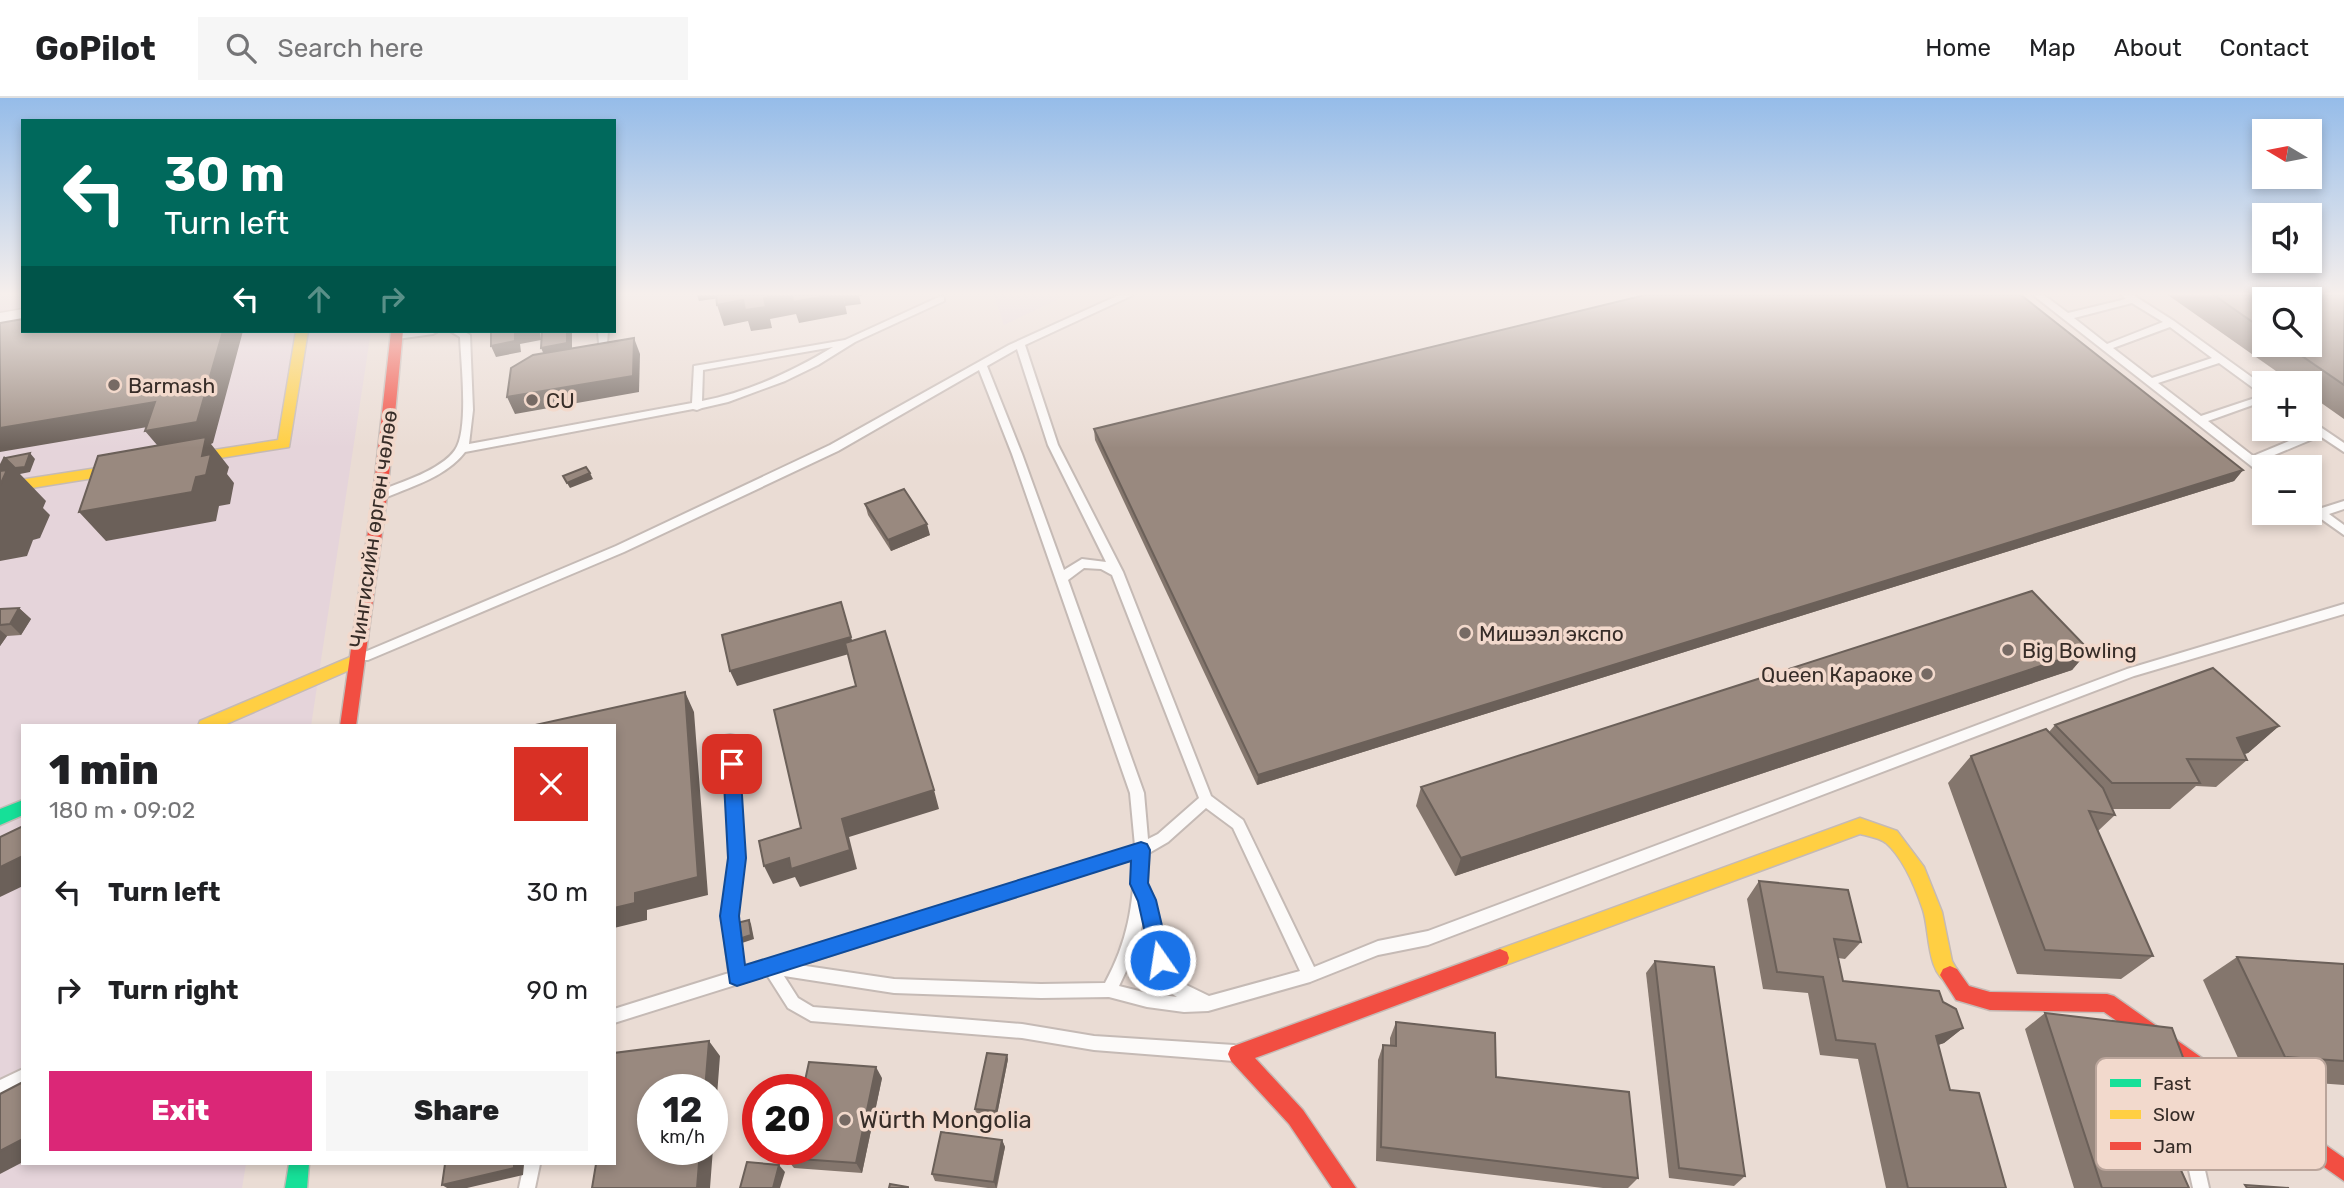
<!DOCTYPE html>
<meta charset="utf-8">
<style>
:root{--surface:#fff;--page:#f6f6f6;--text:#202124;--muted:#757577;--line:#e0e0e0;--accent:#db2777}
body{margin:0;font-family:Rubik,sans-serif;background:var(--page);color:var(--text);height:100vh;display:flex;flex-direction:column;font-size:26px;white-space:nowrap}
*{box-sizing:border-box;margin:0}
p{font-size:23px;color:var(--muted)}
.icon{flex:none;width:38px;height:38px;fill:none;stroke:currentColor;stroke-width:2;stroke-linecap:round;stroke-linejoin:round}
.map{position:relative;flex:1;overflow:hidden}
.sheet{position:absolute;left:21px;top:626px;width:595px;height:441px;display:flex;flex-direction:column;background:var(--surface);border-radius:0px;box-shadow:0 4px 10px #0003}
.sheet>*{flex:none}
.banner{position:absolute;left:21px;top:21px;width:595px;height:214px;border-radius:0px;box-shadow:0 4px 10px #0003;background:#00695c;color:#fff;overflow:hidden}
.needle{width:46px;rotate:280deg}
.controls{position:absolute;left:2252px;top:21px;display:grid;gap:14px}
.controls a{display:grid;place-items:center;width:70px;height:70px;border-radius:0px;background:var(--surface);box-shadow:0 4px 10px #0003;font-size:35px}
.speed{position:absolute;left:637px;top:976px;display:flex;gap:14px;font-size:35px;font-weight:700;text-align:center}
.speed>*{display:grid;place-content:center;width:91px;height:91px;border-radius:50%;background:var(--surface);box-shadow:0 4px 10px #0003;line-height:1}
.speed small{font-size:18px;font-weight:400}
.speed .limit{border:10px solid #d22;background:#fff;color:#111}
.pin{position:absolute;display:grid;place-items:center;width:60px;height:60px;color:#fff;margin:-30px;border-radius:14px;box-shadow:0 4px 10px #0006}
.me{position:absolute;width:77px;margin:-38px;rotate:347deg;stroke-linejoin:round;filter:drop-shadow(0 0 5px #0008)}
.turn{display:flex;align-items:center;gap:24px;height:147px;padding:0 28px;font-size:32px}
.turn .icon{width:91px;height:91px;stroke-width:2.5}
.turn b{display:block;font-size:49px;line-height:60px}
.lanes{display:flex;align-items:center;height:66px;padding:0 28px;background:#0003;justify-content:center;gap:35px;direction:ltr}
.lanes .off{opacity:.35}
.round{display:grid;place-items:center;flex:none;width:74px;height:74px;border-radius:0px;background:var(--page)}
.overview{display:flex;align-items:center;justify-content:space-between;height:119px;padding:0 28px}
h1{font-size:42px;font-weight:800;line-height:52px}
.action{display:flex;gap:14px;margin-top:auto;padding:14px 28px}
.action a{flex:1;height:80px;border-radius:0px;background:var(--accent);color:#fff;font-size:28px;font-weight:800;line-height:80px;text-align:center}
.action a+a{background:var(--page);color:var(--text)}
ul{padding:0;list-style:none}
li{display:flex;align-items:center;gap:21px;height:98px;padding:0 28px}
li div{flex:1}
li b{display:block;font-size:26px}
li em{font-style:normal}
header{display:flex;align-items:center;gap:42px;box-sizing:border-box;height:98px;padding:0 35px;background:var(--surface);border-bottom:2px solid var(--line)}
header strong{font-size:33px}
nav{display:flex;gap:38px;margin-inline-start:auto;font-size:24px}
.search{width:490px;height:63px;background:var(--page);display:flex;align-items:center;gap:18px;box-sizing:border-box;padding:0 24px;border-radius:0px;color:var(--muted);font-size:26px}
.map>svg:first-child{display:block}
</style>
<header>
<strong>GoPilot</strong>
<div class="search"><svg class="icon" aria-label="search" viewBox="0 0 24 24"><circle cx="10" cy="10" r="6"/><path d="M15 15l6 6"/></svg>Search here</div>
<nav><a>Home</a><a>Map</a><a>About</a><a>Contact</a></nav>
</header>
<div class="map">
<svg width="2344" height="1090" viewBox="0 0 2344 1090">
<rect width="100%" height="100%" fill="#eadcd4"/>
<g fill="#e5d4da">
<polygon points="0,197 23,197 23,233 371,233 311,628 23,628 23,1066 246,1066 242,1090 0,1090"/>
<polygon points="994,197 1067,197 1004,227"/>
</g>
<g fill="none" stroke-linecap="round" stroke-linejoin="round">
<defs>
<g id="lane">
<path d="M 1119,197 L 1133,197 L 1025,247 L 1058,347 L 1123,474 L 1211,698 L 1243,722 L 1314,869 L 1378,843 L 1428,833 L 2127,571 L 2344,506 L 2344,516 L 2134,578 L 1428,847 L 1378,857 L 1310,884 L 1208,913 L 1184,914 L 1147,909 L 1109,899 L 1041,900 L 894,895 L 784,878 L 798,900 L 813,909 L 1022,926 L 1094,938 L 1234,947 L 1239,950 L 1242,955 L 1239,960 L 1234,963 L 1094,952 L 1022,940 L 811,923 L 788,910 L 767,877 L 614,925 L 614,911 L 729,875 L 722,818 L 730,760 L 724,642 L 725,638 L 730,637 L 735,638 L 736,642 L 744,760 L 736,818 L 743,870 L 1135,748 L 1130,695 L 1012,356 L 979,272 L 838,353 L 624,454 L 368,562 L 360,562 L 358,559 L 360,556 L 616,448 L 830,347 L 1009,247 ZM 1017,251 L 1048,347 L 1106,464 L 1082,461 L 1064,472 L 1022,356 L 987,268 ZM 1084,470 L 1101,471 L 1112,477 L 1199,700 L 1158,736 L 1148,741 L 1144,695 L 1068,482 ZM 1206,710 L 1233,730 L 1300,873 L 1209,898 L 1178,883 L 1168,867 L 1147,788 L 1149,755 L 1168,744 ZM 1135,760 C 1133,808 1128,843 1105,885 L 1041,886 L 894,881 L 799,867 ZM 1143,824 C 1148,851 1151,884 1177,899 L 1147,895 L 1119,888 L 1136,852 Z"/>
<path d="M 2033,197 L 2044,197 L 2068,215 L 2126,201 L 2121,197 L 2133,197 L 2174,223 L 2264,288 L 2264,296 L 2260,295 L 2219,265 L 2158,285 L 2201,318 L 2264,297 L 2264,303 L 2208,323 L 2253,358 L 2313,333 L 2309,331 L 2310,322 L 2344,345 L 2344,354 L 2320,338 L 2260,363 L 2268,369 L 2264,369 L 2264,376 L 2260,375 ZM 2132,205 L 2163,224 L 2107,246 L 2074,220 ZM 2170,229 L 2212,260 L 2152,280 L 2113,250 Z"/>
<path d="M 941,198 L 944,199 L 944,203 L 855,244 L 818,267 L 785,283 L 728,304 L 702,310 L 697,312 L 693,311 L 465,354 C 447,378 413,388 387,399 L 383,400 L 377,396 L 379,393 C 402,384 441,372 455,352 C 469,332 461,264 460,239 L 450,233 L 463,233 L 470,237 L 473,312 L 469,346 L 692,305 L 694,268 L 845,242 ZM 833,249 C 793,273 749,294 702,303 L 703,272 Z"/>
<polygon points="413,233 438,233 433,236 397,241 392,238 397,235"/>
<polygon points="598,233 608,233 607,245 599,245"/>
<polygon points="2310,403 2322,410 2344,403 2344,411 2329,416 2344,427 2344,437 2310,413"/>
<polygon points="23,971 23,987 0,998 0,982"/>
<polygon points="2192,1042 2198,1044 2200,1050 2209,1090 2193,1090 2184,1050 2186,1044"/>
<polygon points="524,1066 540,1066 535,1090 519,1090"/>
</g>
<polygon id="street" points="23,211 23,223 0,227 0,215"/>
<g id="fast">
<polygon points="23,702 23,717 0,727 0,711"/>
<polygon points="289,1066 309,1066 307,1090 285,1090"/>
</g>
<g id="slow">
<polygon points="296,233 308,233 289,349 0,395 0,385 278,342"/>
<polygon points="355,557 361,559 363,563 361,567 222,628 198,628 200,623"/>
<path d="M 1860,720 L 1897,733 L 1924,769 L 1942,814 L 1952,863 L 1960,877 L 1957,883 L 1950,886 C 1926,876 1930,833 1923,812 C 1916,791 1903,760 1886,745 C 1880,740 1868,738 1860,736 L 1500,869 L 1493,866 L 1491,860 L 1493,854 L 1500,851 Z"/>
</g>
<g id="jam">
<polygon points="391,233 403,233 387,398 356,628 340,628 373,398"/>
<polygon points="1500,851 1507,854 1509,860 1507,866 1255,960 1303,1012 1356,1090 1332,1090 1289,1026 1231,963 1228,956 1231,949"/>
<polygon points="1950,868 1957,871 1969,888 1990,894 2107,896 2114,898 2344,1060 2344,1083 2104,914 1990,912 1956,902 1940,877 1943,871"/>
</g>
</defs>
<use href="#lane" stroke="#c5bab5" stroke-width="4"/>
<use href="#street" stroke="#c5bab5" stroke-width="3"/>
<use href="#fast" stroke="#c5bab5" stroke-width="3"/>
<use href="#slow" stroke="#c5bab5" stroke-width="3"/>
<use href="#jam" stroke="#c5bab5" stroke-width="3"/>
<use href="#lane" fill="#fcfaf9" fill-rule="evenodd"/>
<use href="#street" fill="#fcfaf9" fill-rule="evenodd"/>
<use href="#fast" fill="#16e098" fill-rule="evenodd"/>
<use href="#slow" fill="#ffcf43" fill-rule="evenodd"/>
<use href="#jam" fill="#f24e42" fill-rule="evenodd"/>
</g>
<g fill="#84766d" fill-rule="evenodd">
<path d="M 2168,197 L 2344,197 L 2344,321 L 2310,297 L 2310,285 L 2293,285 ZM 2264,201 L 2310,247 L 2264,247 Z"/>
<polygon points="1094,331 2243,372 2234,383 1257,687 1095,342"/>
<polygon points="865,406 930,437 891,453 868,417"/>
<polygon points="19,510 31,521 21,537 7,538 0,548 0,511"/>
<polygon points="2089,552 2072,572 1455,778 1416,708 1421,689"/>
<polygon points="2055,627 2279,628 2248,655 2244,656 2247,662 2216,689 2196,688 2170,711 2112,711 2115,717 2098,733 2153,858 2121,881 2017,876 1948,685 1971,658 2049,634"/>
<polygon points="1759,783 1861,844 1845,861 1838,860 1843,883 1943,904 1963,930 1944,945 1938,947 1950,992 2006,1090 1886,1090 1858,961 1820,957 1808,895 1763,891 1747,801"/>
<polygon points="2237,859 2344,866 2344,987 2247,980 2203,882"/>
<polygon points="1655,863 1745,1078 1734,1088 1669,1080 1646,875"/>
<polygon points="2045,915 2216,1048 2190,1062 2176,1062 2189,1090 2074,1090 2025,931"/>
<polygon points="1396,924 1496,979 1638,1080 1628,1090 1603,1090 1376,1063 1378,962 1383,947 1390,947 1390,940"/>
<polygon points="1008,961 997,1017 976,1015 975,1011"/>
<polygon points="882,980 862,1075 794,1070 786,1060"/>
<polygon points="1002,1042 1005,1049 997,1090 988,1090 935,1083 932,1076"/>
</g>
<g fill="#6b6059">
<polygon points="697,197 719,197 720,200 699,203"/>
<polygon points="779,197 843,197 847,216 799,225 796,216 770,221 772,230 751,233 748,223 724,228 717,207"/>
<polygon points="843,197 863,197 859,198 861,206 845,208"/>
<polygon points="223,233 243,233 213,345 211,346 229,369 227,376 234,385 230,406 219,408 216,423 106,443 79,414 202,358 163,354 145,333"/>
<polygon points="529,233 540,233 541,242 520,246 521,254 496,259 491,248 515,235"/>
<polygon points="567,233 572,233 572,256 546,261 541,250"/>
<polygon points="634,240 640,256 639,294 515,316 507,299"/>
<polygon points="155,304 171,325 0,354 0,330"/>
<polygon points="30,355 35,361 30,374 20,376 46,403 43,410 50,417 40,440 33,442 27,458 0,463 0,366 4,358 15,370"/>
<polygon points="2243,372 2234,383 1257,687 1258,677"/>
<polygon points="590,375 593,381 570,390 567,385"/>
<polygon points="927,426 930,437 891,453 888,442"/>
<polygon points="19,510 31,521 21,537 10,526"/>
<polygon points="0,532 7,538 0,548"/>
<polygon points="851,539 856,554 737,588 730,573"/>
<polygon points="2089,552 2072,572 1455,778 1461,760"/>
<polygon points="685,594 694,614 708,797 647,812 647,822 614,830 614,810 635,795"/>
<polygon points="2279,628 2248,655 2226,661 2237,640"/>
<polygon points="934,692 939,711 849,739 857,771 800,789 795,779 773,786 764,768 789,760 842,721"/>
<polygon points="23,758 23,788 0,799 0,769"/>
<polygon points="749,822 751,826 754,841 739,846 736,842"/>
<polygon points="1963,930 1944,945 1917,954 1936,938"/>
<polygon points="709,943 720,958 710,1090 697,1090 700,1052 712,1052 712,992 705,992"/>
<polygon points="1007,957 1008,961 997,1017 996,1013"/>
<polygon points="876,969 882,980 862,1075 856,1065"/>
<polygon points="23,1041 23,1064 0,1076 0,1053"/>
<polygon points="1002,1042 1005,1049 996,1090 994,1084"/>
<polygon points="514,1066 524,1066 523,1077 467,1090 447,1090 442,1087"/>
<polygon points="779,1067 785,1074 780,1090 773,1090"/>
</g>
<g fill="#99897f" stroke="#6b6059" stroke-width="2">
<polygon points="716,197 779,197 764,200 766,209 745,212 743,202 717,207"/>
<polygon points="792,197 832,197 793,204"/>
<polygon points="1645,197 2021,197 2243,372 1258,677 1094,331"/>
<polygon points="2214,197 2344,197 2344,287 2286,247 2310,247 2310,201 2264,201 2264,232"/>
<polygon points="23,221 23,233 223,233 197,324 145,333 155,304 0,330 0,225"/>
<polygon points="496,233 529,233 515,235 515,243 491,248 491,234"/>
<polygon points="542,233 567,233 567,245 541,250"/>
<polygon points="634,240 633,278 507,299 511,270 533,257"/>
<polygon points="206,339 202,358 211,356 206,377 196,379 192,394 79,414 98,358"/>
<polygon points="30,355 25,369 15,370 5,360"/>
<polygon points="586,369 590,375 567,385 563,378"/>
<polygon points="7,372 0,387 0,373"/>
<polygon points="904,391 927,426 888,442 865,406"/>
<polygon points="2032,493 2089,552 1461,760 1421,689"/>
<polygon points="841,504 851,539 730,573 722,537"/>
<polygon points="19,510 10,526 0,527 0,511"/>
<polygon points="885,533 934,692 842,721 850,752 791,771 789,760 764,768 759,743 801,730 774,612 856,588 845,545"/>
<polygon points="2213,570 2279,628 2237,640 2247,662 2187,661 2200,685 2112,685 2055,627"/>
<polygon points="685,594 698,779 635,795 635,805 614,810 614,628 535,628 535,627"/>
<polygon points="2046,631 2103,690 2115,717 2089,713 2153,858 2045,852 1971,658"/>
<polygon points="23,728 23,758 0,769 0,739"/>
<polygon points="1759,783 1848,792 1861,844 1834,841 1843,883 1939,893 1943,904 1956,911 1963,930 1936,938 1950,992 1979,995 2006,1090 1908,1090 1875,946 1836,942 1823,879 1777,874"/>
<polygon points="749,822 751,837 736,842 733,826"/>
<polygon points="2237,859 2344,866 2344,963 2285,959"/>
<polygon points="1655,863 1714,869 1745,1078 1679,1070"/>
<polygon points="2045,915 2172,930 2216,1048 2171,1050 2189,1090 2102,1090"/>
<polygon points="1396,924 1495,935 1496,979 1629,994 1638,1080 1381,1049 1383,947 1396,948"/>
<polygon points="709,943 705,992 653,992 653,1052 700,1052 697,1090 592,1090 596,1066 614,1066 614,955"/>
<polygon points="987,955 1007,957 996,1013 975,1011"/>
<polygon points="809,964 876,969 856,1065 786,1060 788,1052 817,1052 817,992 803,992"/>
<polygon points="23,984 23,1041 0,1053 0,996"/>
<polygon points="941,1034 1002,1042 994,1084 932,1076"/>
<polygon points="747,1064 779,1067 773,1090 740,1090"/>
<polygon points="445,1066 514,1066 514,1070 442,1087"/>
<polygon points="890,1086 908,1089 908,1090 889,1090"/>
<polygon points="2245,1087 2289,1090 2247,1090"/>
</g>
<linearGradient id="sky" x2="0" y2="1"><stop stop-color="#95bce9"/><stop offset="0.56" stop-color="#f6efec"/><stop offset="1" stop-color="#f6efec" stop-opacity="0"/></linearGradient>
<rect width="2344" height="350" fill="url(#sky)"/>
<polygon fill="#1a73e8" stroke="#114b97" stroke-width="2" points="732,659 738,661 740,666 746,760 739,818 745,867 1141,744 1147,746 1150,752 1148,785 1156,802 1170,862 1167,869 1160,871 1153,869 1151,862 1138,803 1130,786 1131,763 737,888 730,885 720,818 728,760 723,666 725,661"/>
<g fill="#766a64" stroke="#f2d9cc" stroke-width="2.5">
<circle cx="114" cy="287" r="7"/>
<circle cx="532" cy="302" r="7"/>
<circle cx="1465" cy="535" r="7"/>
<circle cx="2008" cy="552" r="7"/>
<circle cx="1927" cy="576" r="7"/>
<circle cx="845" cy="1022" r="7"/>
</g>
<g text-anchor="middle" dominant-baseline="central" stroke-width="7" stroke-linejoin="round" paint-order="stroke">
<g font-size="21" fill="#372d28" stroke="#f2d9cc" text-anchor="start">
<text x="128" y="287">Barmash</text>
<text x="546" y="302">CU</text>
<text x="1479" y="535">Мишээл экспо</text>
<text x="2022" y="552">Big Bowling</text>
<text x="1913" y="576" text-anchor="end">Queen Караоке</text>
</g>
<g font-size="21" fill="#372d28" stroke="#f2d9cc">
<text transform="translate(373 431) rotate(-82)">Чингисийн өргөн чөлөө</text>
</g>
<g font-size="24" fill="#372d28" stroke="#f2d9cc" text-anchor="start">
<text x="859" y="1022">Würth Mongolia</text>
</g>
</g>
<rect x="2096" y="960" width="230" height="112" rx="10" fill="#f2d9cc" stroke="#baa59b" stroke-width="2"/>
<rect x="2110" y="981" width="31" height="8" fill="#16e098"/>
<rect x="2110" y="1012" width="31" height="9" fill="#ffcf43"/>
<rect x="2110" y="1044" width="31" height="8" fill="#f24e42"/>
<g font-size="19" fill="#372d28">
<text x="2153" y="992">Fast</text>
<text x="2153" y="1023">Slow</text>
<text x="2153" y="1055">Jam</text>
</g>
</svg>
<div class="controls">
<a><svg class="needle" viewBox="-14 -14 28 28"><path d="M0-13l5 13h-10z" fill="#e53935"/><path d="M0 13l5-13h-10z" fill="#757577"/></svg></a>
<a><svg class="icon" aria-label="sound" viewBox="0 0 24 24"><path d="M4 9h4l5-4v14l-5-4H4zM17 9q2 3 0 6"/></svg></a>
<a><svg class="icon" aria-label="search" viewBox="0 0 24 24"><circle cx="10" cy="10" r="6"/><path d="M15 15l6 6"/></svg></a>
<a>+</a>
<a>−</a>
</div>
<div class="speed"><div>12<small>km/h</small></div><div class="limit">20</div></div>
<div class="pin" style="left:732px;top:666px;background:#d93025"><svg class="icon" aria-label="arrive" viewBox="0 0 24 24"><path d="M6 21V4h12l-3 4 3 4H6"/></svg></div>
<svg class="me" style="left:1160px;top:862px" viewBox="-20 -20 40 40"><circle r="17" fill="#1a73e8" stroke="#fff" stroke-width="3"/><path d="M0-11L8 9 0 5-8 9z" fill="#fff"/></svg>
<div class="banner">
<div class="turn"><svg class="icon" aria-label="left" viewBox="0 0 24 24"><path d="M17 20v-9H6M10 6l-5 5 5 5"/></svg><div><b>30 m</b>Turn left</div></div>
<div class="lanes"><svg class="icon" aria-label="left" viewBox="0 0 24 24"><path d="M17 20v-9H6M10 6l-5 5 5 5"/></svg><svg class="icon off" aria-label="ahead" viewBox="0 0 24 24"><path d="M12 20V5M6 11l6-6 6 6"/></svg><svg class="icon off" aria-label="right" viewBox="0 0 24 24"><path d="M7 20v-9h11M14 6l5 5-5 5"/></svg></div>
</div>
<section class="sheet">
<div class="overview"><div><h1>1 min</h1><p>180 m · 09:02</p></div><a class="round" style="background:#d93025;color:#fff"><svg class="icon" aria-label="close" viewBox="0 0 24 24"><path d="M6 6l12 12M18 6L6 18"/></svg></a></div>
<ul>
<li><svg class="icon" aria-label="left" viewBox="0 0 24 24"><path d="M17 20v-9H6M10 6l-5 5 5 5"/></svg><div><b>Turn left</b></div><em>30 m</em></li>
<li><svg class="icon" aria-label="right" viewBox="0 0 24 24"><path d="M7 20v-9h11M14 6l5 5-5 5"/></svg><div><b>Turn right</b></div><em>90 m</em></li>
</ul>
<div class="action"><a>Exit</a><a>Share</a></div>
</section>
</div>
